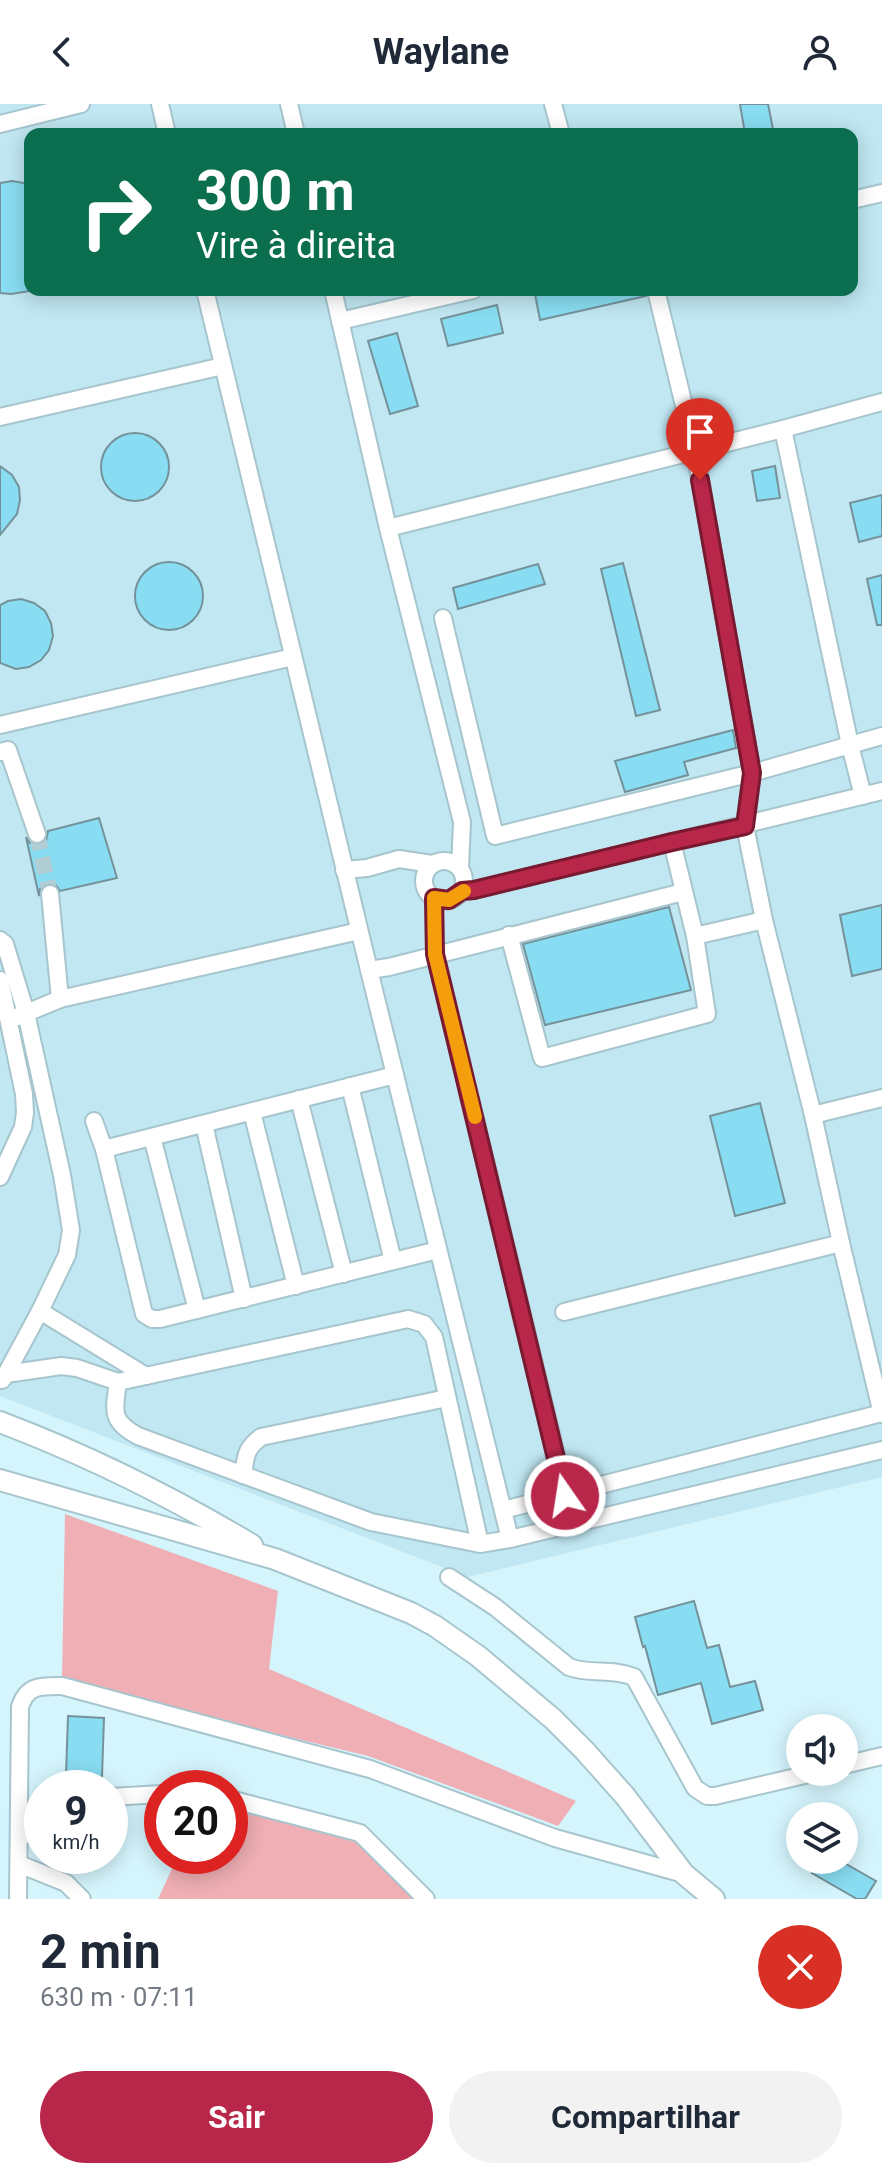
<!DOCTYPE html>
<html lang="pt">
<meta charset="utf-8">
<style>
:root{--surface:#fff;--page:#f2f2f3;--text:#1f2937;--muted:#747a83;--accent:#b8274a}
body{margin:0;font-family:Roboto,sans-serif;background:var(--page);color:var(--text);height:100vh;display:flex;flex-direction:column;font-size:30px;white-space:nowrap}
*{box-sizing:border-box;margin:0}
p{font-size:26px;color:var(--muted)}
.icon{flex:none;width:44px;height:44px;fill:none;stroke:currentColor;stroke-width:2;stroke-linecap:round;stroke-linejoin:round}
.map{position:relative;height:1795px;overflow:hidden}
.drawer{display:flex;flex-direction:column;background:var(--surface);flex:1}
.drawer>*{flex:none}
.top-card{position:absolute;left:24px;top:24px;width:834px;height:168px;border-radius:16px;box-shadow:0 4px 20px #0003;background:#0b6e4f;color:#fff;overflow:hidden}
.buttons{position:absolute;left:786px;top:1610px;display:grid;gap:16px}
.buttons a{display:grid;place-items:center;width:72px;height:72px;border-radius:50%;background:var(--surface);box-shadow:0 4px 20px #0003;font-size:40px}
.speed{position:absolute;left:24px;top:1666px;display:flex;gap:16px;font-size:40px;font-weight:700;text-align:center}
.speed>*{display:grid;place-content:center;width:104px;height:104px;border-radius:50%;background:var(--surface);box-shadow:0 4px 20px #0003;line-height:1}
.speed small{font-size:20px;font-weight:400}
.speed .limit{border:12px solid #d22;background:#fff;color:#111}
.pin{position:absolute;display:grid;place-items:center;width:68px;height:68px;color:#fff;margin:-82px -34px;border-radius:50% 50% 50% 0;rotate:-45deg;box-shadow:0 0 8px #0007}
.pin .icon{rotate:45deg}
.me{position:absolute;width:88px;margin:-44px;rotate:347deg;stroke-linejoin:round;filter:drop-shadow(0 0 6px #0008)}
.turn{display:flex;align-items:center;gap:28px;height:168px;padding:0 40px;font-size:36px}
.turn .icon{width:104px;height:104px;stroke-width:2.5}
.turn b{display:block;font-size:56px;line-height:68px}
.round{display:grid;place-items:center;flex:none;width:84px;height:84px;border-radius:42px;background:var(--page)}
.headline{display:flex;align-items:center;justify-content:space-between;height:136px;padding:0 40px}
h1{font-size:48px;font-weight:700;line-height:60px}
.button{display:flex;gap:16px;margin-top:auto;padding:16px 40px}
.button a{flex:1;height:92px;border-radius:48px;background:var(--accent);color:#fff;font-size:32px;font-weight:700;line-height:92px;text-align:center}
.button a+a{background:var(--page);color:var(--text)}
header{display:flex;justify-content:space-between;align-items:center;height:104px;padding:0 40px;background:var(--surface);font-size:36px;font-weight:700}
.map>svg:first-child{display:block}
</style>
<header><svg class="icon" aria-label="back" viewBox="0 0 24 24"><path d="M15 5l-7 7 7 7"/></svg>Waylane<svg class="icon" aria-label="person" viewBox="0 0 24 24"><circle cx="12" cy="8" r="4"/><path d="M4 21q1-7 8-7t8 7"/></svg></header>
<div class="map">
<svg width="882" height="1795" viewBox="0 0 882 1795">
<rect width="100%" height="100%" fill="#d5f5fd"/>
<path fill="#c0e7f2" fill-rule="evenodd" d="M 0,0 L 882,0 L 882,1373 L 468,1473 L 0,1292 ZM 30,30 L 852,30 L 852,186 L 30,186 Z"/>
<g fill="#efafb4">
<polygon points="65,1410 278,1487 269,1565 576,1697 558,1722 368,1652 62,1578"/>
<polygon points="230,1700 359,1734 419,1795 158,1795 178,1752 230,1752"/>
</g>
<g fill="#89ddf2" stroke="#75929a" stroke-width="2">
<polygon points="740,0 768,0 774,30 745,30"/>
<polygon points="12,77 30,80 30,187 11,190 0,189 0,79"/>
<polygon points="554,186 645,186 646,192 540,216 535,190"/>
<polygon points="497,201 503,229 448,242 441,215"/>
<polygon points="397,229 418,302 390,310 368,237"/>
<circle cx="135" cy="363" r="34"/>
<polygon points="0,362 12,371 19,383 20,396 17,410 0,431"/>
<polygon points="775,362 780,394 757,397 752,367"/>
<polygon points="882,391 882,432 859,438 850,399"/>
<circle cx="169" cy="492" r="34"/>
<polygon points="623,459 660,606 636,612 601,465"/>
<polygon points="538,460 545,480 458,505 453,484"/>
<polygon points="882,471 882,521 877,521 867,475"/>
<polygon points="21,495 34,499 45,507 51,519 53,532 49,546 41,556 29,563 16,565 0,559 0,501 8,497"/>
<polygon points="733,626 736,644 684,658 688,671 625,688 615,657"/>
<polygon points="99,714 117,774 60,787 55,780 48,779 40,785 39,792 26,733 30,739 40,741 46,737 48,727"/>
<polygon points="882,801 882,865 852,872 840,811"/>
<polygon points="669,803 691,886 545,921 523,840"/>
<polygon points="760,999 785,1099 735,1112 710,1012"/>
<polygon points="694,1497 707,1544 719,1541 730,1583 755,1577 763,1606 712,1620 701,1579 658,1591 645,1542 643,1543 635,1513"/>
<polygon points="68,1612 104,1614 102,1673 66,1671"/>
<polygon points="819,1756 839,1756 876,1777 865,1795 857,1795 812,1769"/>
</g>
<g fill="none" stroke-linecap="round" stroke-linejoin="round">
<polyline stroke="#b2ced5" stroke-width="16" stroke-dasharray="16 8" stroke-linecap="butt" points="37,730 50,790"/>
<defs>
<g id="minor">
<polyline points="160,0 167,30"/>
<polyline points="289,0 296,30"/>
<polyline points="553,0 561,30"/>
<polyline points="0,20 81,0"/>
<polyline points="852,96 882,89"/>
<polyline points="205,186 369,866 510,1435 882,1346"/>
<polyline points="333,186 388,424 462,718 460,764"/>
<polyline points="656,186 695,347 752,669 745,722 764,816 813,1011 841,1139 882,1310"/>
<polyline points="340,217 473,186"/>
<polyline points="0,313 223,262"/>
<polyline points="783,325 850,641 863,692"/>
<polyline points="388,424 783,325 882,298"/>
<polyline points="443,514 495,732 752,669 882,632"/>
<polyline points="0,621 293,553"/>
<polyline points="0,648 8,646 37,730"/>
<circle cx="444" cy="777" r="20"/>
<polyline points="344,766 367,764 399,755 432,760"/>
<path d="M 462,787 L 474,786 C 610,753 746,721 882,687"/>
<polyline points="50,790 60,895 359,827"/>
<polyline points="434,794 435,850 573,1421"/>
<polyline points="509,831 542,954 707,910 695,832 672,738"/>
<polyline points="695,832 764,816"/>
<polyline points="0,836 5,840 26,909 62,1071 71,1126 67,1151 40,1207 6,1270"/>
<polyline points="369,866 389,863 683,788"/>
<polyline points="0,876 24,990 25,1009 23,1023 0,1073"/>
<polyline points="17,913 60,895"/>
<polyline points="350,982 393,1157"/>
<polyline points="299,995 344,1170"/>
<polyline points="252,1008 296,1182"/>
<polyline points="813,1011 882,994"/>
<polyline points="94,1017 104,1045 144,1210 152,1215 160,1215 438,1146"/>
<polyline points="204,1020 244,1195"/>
<polyline points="152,1033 197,1206"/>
<polyline points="104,1045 395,971"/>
<polyline points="40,1207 146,1272"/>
<polyline points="564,1208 841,1139"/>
<polyline points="2,1276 6,1270 61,1262 77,1264 118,1278"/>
<path d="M 243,1371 C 246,1352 245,1345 261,1333 L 447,1294"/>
<polyline points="503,1406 882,1309"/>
<path d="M 480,1440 L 434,1233 L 424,1220 L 408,1215 L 118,1278 C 114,1307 110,1317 138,1332 L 371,1418 L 480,1440 L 510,1435"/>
<path d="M 449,1473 L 495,1503 L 569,1563 C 590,1571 612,1564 634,1573 L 695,1684 L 707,1692 L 715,1692 L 817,1668"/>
<polyline points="844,1661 882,1652"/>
<polyline points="110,1693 162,1690"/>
<polyline points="230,1695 360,1729 426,1795"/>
<polyline points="19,1736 42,1712"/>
<polyline points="19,1760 66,1779 82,1795"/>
<path d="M 18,1795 L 20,1603 C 27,1581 40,1582 62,1582 L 370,1665 L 555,1734 L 684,1770"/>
</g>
<g id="major">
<path d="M 0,1318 C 87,1351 172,1393 252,1441"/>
<polyline points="0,1376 275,1455 411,1509 435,1522 478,1552 553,1615 584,1646 625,1692 684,1770 714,1795"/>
</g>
</defs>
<use href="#minor" stroke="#a7c5cd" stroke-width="20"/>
<use href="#major" stroke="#a7c5cd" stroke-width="24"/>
<use href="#minor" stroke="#fff" stroke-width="16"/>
<use href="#major" stroke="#fff" stroke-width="20"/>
</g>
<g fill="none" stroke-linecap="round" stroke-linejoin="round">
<defs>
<polyline id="route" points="565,1392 435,850 434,794 449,796 462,787 474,786 672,738 745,722 752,669 700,376"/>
</defs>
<use href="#route" stroke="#781930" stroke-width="20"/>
<use href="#route" stroke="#b8274a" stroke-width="14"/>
<polyline stroke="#f59e0b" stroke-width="14" points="464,787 449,796 434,794 435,850 475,1013"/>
</g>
</svg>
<div class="buttons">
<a><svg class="icon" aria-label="sound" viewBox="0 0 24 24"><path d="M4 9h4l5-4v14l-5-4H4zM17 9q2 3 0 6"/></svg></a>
<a><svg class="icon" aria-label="layers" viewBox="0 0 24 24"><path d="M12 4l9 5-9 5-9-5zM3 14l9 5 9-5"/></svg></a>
</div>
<div class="speed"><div>9<small>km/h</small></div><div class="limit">20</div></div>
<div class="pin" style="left:700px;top:376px;background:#d93025"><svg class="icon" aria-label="arrive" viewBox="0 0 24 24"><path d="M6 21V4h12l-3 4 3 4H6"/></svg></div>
<svg class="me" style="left:565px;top:1392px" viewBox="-20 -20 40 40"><circle r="17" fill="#b8274a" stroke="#fff" stroke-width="3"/><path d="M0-11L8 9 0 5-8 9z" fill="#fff"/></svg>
<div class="top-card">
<div class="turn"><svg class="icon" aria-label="right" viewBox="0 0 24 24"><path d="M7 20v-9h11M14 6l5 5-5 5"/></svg><div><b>300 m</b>Vire à direita</div></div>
</div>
</div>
<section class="drawer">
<div class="headline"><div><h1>2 min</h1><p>630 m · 07:11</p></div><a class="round" style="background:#d93025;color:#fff"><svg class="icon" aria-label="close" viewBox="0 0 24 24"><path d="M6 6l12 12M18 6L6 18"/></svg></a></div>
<div class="button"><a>Sair</a><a>Compartilhar</a></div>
</section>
